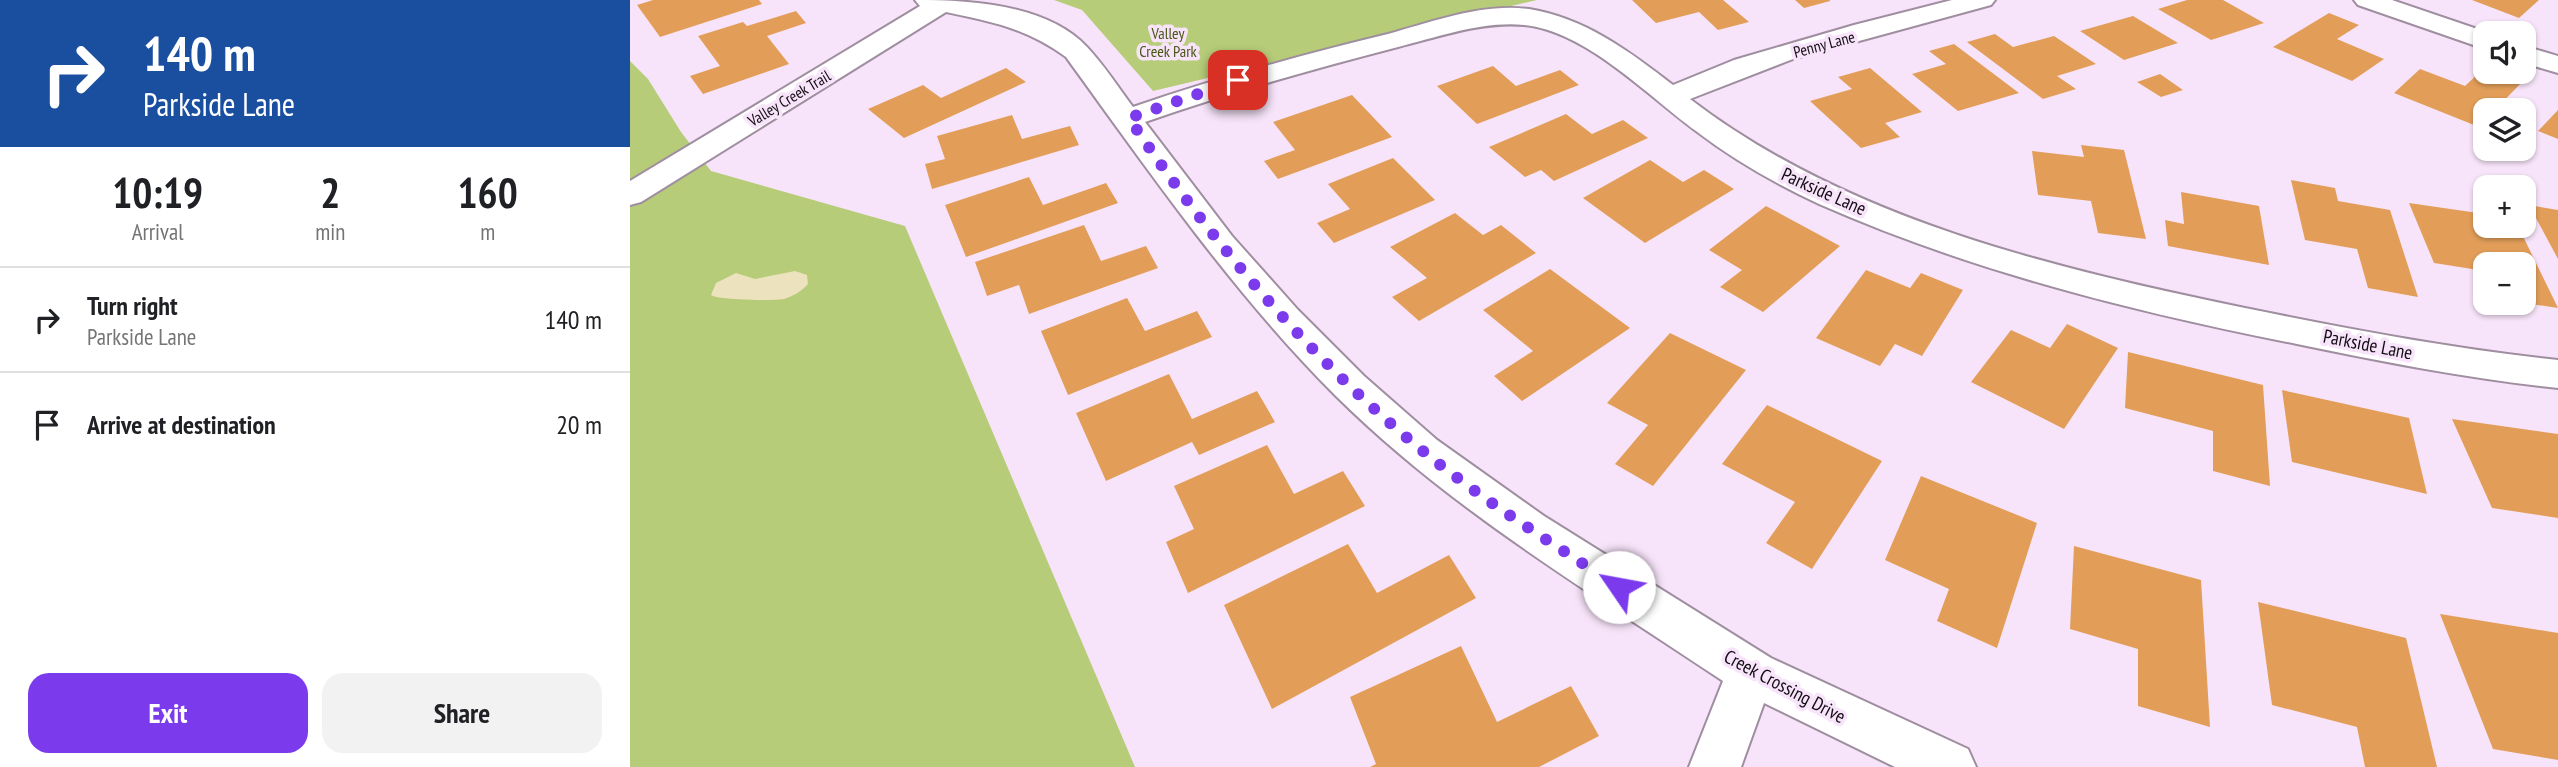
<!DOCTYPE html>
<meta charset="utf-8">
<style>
:root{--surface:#fff;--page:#f2f2f2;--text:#202124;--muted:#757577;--line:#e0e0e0;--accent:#7c3aed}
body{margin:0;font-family:"PT Sans Narrow",sans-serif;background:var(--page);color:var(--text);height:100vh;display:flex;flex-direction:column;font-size:26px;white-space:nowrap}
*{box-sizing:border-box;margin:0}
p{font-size:23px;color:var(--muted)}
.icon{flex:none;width:38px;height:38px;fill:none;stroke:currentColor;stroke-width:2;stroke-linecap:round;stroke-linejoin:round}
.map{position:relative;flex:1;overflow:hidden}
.drawer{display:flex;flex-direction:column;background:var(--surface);width:630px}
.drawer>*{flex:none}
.top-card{background:#1a4fa0;color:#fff;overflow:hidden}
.tools{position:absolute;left:1843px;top:21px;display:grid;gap:14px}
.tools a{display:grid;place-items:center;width:63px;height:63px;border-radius:14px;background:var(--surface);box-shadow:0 2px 5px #0004;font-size:35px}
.pin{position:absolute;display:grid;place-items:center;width:60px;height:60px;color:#fff;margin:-30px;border-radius:14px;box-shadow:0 4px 10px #0006}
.me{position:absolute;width:77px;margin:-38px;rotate:303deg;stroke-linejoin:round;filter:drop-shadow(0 0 5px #0008)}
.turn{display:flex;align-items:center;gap:24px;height:147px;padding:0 28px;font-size:32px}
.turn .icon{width:91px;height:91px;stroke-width:2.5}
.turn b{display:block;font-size:49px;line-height:60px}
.eta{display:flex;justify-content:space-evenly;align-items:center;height:119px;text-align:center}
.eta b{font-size:42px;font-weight:600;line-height:49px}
.cta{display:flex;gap:14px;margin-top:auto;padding:14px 28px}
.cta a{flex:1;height:80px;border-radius:21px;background:var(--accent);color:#fff;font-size:28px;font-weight:600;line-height:80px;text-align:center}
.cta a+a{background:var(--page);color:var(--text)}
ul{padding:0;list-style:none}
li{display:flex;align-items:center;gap:21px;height:105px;padding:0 28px;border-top:2px solid var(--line)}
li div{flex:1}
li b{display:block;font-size:26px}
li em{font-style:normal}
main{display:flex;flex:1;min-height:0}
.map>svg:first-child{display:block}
</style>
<main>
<section class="drawer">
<div class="top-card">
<div class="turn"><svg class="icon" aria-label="right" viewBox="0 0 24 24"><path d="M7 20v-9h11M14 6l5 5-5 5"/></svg><div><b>140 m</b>Parkside Lane</div></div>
</div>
<div class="eta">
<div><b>10:19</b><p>Arrival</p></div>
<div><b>2</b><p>min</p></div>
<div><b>160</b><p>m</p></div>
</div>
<ul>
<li><svg class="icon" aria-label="right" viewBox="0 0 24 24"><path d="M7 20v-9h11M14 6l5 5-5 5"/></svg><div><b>Turn right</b><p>Parkside Lane</p></div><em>140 m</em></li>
<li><svg class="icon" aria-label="arrive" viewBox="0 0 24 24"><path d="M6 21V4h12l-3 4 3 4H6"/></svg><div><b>Arrive at destination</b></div><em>20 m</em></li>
</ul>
<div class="cta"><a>Exit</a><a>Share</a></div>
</section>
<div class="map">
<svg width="1928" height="767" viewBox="0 0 1928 767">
<rect width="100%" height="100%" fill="#f8e4fa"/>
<g fill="#b6cc78">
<polygon points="424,0 907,0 523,91 452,10"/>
<polygon points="0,61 18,79 51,132 81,171 275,226 505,767 0,767"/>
</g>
<path fill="#ece2bd" d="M 165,271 L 177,275 L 178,284 C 171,292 163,296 154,299 C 144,301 87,300 81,295 L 86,283 L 106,273 L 125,279 Z"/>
<g fill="#e29e59">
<polygon points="23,0 129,0 132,4 30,37 7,5"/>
<polygon points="1002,0 1093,0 1119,22 1088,30 1069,12 1026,23"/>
<polygon points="1165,0 1200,0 1200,1 1174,8"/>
<polygon points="1557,0 1593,0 1634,23 1581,40 1528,9"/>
<polygon points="1842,0 1909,0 1889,18"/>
<polygon points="166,11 176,23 137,36 159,64 73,94 60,76 90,66 68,36 113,22 117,26"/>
<polygon points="1699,13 1729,25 1707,39 1754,59 1722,81 1643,47"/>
<polygon points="1503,16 1548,43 1494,60 1450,31"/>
<polygon points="1365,34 1383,47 1424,36 1466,64 1427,76 1446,89 1413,99 1337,42"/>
<polygon points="1324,44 1389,93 1328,111 1282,74 1316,64 1299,51"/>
<polygon points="863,66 886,86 930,70 949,85 847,124 807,86"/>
<polygon points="376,68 396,82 274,138 238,109 293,85 311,98"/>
<polygon points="1240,68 1292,112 1255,123 1270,137 1231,148 1180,101 1222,89 1208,77"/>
<polygon points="1790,69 1835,86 1853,69 1891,83 1865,110 1855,110 1855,121 1849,127 1764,93"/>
<polygon points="1530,74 1553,90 1531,97 1507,82"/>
<polygon points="722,95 762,137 648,179 634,161 665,150 643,122"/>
<polygon points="1928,110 1928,139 1908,131"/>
<polygon points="936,114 962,134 993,120 1018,138 924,181 911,170 895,177 859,147"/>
<polygon points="382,115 392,139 440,126 449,145 302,189 295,164 315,159 307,136"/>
<polygon points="1451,145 1494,150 1516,239 1468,233 1461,201 1408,195 1402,151 1454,157"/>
<polygon points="763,158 805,200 704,243 687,223 720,209 698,184"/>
<polygon points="1020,160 1053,182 1074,170 1104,189 1015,243 953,198"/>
<polygon points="399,177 413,205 476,183 488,203 336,257 315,205"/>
<polygon points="1661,180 1705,188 1708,201 1760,210 1788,297 1738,288 1727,249 1675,240"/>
<polygon points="1551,192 1629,206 1639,265 1538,246 1535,220 1554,224"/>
<polygon points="1779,203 1855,214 1855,226 1888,226 1928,308 1894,303 1894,264 1855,264 1855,271 1804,263"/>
<polygon points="1899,205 1928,210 1928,259"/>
<polygon points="1136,206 1210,246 1133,312 1090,287 1112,270 1079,250"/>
<polygon points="825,213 853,235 871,225 906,253 789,321 762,297 797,278 760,247"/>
<polygon points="454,225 471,261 516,246 528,268 399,314 389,285 357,296 345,262"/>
<polygon points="920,269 1000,328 892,401 864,376 903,351 853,310"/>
<polygon points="1236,270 1280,288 1291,273 1333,290 1292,356 1265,344 1250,366 1186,338"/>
<polygon points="497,298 515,331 567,311 582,337 438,395 411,331"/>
<polygon points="1437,324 1488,348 1434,429 1341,382 1381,330 1420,348"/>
<polygon points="1040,333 1116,370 1023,486 985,464 1018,425 977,403"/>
<polygon points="1498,352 1633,385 1640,486 1583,471 1583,431 1495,408"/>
<polygon points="539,374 562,419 627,391 645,422 569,455 562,442 476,481 446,413"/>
<polygon points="1652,390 1779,418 1797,494 1662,462"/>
<polygon points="1137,405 1252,461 1182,569 1136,543 1165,502 1092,464"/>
<polygon points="1822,419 1928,434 1928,518 1862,508"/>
<polygon points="637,445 664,494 713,471 735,506 558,593 536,542 564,529 544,486"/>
<polygon points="1291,476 1407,523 1367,648 1307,621 1319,589 1255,560"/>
<polygon points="718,544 747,593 819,555 846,598 642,709 594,605"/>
<polygon points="1444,546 1571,580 1580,727 1508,706 1508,649 1440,629"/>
<polygon points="1628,602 1776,638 1807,767 1735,767 1727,727 1642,705"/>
<polygon points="1810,614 1928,633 1928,760 1863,749"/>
<polygon points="831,646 867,722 941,686 969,736 909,767 740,767 746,764 720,697"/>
</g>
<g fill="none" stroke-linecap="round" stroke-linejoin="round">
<defs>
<g id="street">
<path d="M 285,0 C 339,0 417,4 457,47 C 474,65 488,87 503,107 C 587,78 672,55 758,34 C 802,22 852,3 899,9 C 955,18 999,51 1043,85 L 1104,60 L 1224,25 L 1322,0 L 1365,0 L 1361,5 L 1163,59 L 1060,99 C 1218,220 1423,268 1615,308 C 1718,329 1823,349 1928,360 L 1928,388 C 1840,379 1754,362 1667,344 C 1505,312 1341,271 1189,204 C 1146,184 1104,160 1066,131 C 1018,96 956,31 894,25 C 852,21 809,37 768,47 C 683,69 598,93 515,122 L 602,236 L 668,310 L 734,376 L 807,440 L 914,516 L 1141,658 L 1338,749 L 1346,767 L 1265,767 L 1134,703 L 1111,767 L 1059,767 L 1093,681 C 960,592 820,509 706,396 C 603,293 521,174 436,57 C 396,28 363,22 316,12 L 11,202 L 0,205 L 0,181 L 290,6 Z"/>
<polygon points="1724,0 1762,0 1859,33 1855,33 1855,49 1728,5"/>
<polygon points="1894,46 1928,56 1928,73 1894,63"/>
</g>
</defs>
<use href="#street" stroke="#9f8da0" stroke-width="4"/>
<use href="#street" fill="#fff" fill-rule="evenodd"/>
</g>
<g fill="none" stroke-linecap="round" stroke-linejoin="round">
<path stroke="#7c3aed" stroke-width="12" stroke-dasharray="0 21.6" d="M 608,80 L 499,118 C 581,241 678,357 793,451 C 854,501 923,544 989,587"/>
</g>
<g text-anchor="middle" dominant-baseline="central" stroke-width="7" stroke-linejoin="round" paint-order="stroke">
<g font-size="16" fill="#495716" stroke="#f8e4fa">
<text x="538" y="33">Valley<tspan x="538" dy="18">Creek Park</tspan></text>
</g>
<g font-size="16" fill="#130c13" stroke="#f8e4fa">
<text transform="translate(1194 44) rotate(-15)">Penny Lane</text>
<text transform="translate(159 98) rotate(-31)">Valley Creek Trail</text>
</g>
<g font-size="19" fill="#130c13" stroke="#f8e4fa">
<text transform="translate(1194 191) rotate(24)">Parkside Lane</text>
<text transform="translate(1738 344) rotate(11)">Parkside Lane</text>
<text transform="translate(1155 686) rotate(28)">Creek Crossing Drive</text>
</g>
</g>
</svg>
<div class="tools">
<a><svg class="icon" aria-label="sound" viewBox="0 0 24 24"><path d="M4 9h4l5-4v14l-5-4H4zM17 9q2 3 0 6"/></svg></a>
<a><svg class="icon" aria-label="layers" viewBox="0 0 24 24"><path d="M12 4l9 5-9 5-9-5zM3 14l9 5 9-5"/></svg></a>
<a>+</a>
<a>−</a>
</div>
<div class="pin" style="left:608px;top:80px;background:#d93025"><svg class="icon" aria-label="arrive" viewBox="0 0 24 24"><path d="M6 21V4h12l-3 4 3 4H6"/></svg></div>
<svg class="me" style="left:989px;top:587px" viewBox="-20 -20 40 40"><circle r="19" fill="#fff"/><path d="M0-13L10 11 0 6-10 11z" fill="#7c3aed"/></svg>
</div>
</main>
